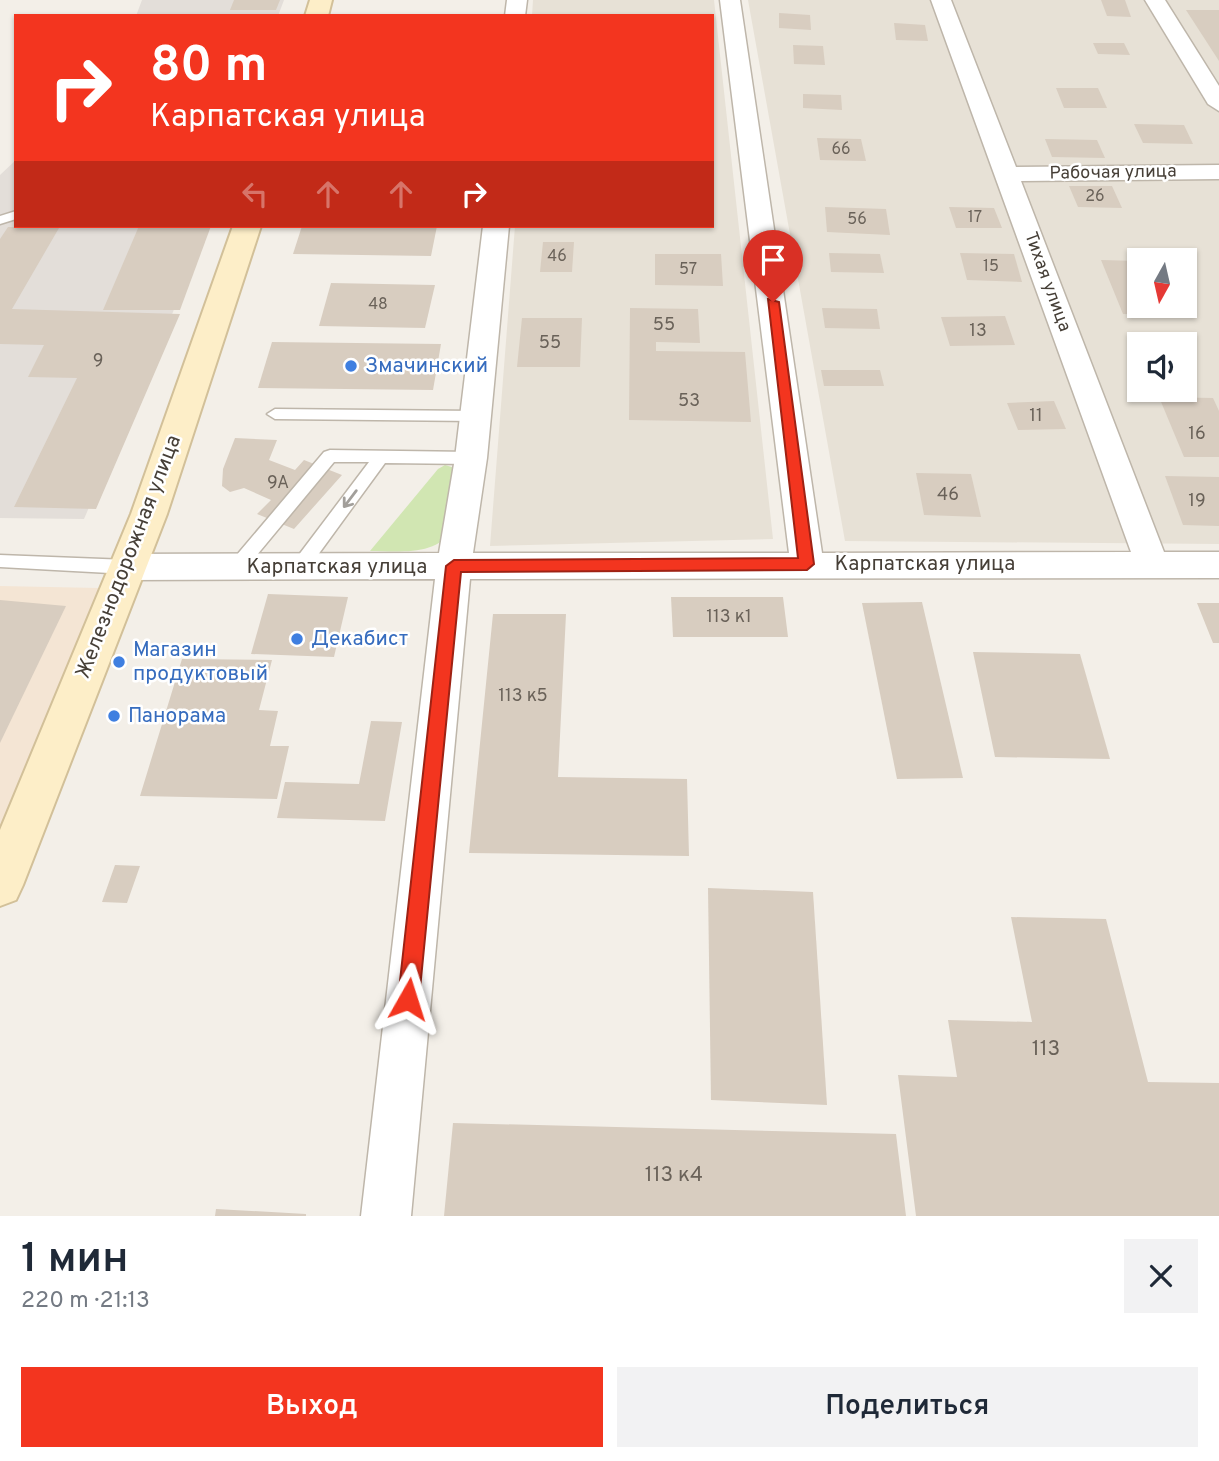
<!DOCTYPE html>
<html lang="ru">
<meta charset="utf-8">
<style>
:root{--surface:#fff;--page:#f2f2f3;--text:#1f2937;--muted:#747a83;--accent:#f3351f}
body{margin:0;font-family:Overpass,sans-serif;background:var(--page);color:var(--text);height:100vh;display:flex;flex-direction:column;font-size:26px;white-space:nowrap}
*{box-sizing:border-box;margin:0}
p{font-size:23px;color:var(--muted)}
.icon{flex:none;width:38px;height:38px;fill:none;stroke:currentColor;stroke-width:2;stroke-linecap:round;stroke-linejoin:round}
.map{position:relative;height:1216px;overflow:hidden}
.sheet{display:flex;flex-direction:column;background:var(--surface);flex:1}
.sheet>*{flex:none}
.banner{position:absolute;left:14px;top:14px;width:700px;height:214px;border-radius:0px;box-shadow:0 2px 5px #0004;background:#f3351f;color:#fff;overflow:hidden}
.needle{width:46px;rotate:188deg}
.tools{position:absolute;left:1127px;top:248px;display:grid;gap:14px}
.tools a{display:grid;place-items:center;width:70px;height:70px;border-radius:0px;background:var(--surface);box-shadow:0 2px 5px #0004;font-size:35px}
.pin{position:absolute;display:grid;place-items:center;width:60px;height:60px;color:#fff;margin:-72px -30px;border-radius:50% 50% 50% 0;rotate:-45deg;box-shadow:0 0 7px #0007}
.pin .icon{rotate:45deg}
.me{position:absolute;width:77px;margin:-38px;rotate:6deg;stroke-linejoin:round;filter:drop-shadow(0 0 5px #0008)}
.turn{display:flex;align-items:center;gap:24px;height:147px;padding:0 21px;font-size:32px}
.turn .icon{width:91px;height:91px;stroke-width:2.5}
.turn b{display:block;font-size:49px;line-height:60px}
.lanes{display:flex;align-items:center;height:66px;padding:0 21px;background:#0003;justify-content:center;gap:35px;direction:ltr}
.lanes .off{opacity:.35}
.round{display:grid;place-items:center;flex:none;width:74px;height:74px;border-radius:0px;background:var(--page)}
.head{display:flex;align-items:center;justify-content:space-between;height:119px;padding:0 21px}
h1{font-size:42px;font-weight:600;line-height:52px}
.primary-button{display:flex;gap:14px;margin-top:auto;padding:14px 21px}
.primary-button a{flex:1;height:80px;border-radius:0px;background:var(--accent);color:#fff;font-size:28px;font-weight:600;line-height:80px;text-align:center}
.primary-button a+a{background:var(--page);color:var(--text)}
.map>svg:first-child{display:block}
</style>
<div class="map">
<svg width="1219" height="1216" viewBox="0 0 1219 1216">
<rect width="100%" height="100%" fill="#f3efe8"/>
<g fill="#e7e1d6" fill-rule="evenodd">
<polygon points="533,0 714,0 773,539 490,546 515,226 712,226 712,16 532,16"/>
<path d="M 748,0 L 1219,0 L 1219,544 L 845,541 ZM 1139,261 L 1185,261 L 1185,306 L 1139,306 ZM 1139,345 L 1185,345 L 1185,390 L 1139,390 Z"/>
</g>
<polygon fill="#f4e5d4" points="0,586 99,588 0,831"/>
<g fill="#e3ded9">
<polygon points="142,0 284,0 278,16 136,16"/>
<polygon points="16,160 16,226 204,226 173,312 84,519 0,518 0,175"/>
</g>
<path fill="#d1e6b2" d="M 445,465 L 458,469 C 456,487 457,512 450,529 C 440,557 394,551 370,551 L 438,469 Z"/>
<g fill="#d8cdc0">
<polygon points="234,0 280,0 276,10 230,10"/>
<polygon points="1101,0 1125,0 1131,17 1107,16"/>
<polygon points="1186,10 1219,10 1219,61"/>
<polygon points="779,13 810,15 811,30 779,28"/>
<polygon points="894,23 925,25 928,41 896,40"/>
<polygon points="1093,43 1124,43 1130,55 1098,54"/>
<polygon points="793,45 823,46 825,65 794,64"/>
<polygon points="1056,88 1098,88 1107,108 1064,108"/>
<polygon points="803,94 841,95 842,110 803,108"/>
<polygon points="1134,124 1184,125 1193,144 1143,143"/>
<polygon points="817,138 861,139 866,161 820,160"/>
<polygon points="1045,139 1097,140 1105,158 1052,157"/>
<polygon points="1069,186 1112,186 1122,208 1078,207"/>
<polygon points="825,207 886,209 890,235 827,232"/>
<polygon points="949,207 994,208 1002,228 956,228"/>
<polygon points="139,226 211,226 180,310 103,310"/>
<polygon points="302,226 437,226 431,256 293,254"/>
<polygon points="8,227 59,228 12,309 180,314 96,509 14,507 77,378 28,377 44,345 0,344 0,239"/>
<polygon points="543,242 574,242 572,272 540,272"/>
<polygon points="829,253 880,254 884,273 831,272"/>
<polygon points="960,253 1014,254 1022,282 967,280"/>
<polygon points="655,254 721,254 723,286 655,285"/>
<polygon points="1101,260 1139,261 1139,306 1184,306 1187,315 1123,314"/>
<polygon points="331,283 435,285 425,328 319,326"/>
<polygon points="630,308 698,309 700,343 656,342 656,351 745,352 751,422 629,420"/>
<polygon points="822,308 877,309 880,329 825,328"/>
<polygon points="1005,316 1015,345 950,346 941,317"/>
<polygon points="522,318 582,318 580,367 517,367"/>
<polygon points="1135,332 1184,333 1197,361 1185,361 1185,345 1140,345"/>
<polygon points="272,342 441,344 433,390 258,388"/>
<polygon points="821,370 880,370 884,386 824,386"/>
<polygon points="1159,397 1213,398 1219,411 1219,457 1184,457"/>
<polygon points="1054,401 1066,429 1018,430 1007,403"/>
<polygon points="235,438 277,440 269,460 295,470 304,460 342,475 294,529 257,514 271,500 244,488 230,492 222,486 223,469"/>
<polygon points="916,473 971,474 981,517 924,515"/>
<polygon points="1165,476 1219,477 1219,526 1183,525"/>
<polygon points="268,594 348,597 334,657 251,654"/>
<polygon points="671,597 783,597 788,637 673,637"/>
<polygon points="0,600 66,606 0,743"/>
<polygon points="922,602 963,778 897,779 862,603"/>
<polygon points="1197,603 1219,603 1219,643 1213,643"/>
<polygon points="493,614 566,614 558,777 687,779 689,856 469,853"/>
<polygon points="973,652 1080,654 1110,759 995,757"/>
<polygon points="182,659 272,660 259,710 278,711 270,746 289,746 277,799 140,796"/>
<polygon points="371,721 402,722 385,821 277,818 285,782 359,784"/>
<polygon points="115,865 140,866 127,903 102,902"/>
<polygon points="708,888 813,892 827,1105 711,1100"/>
<polygon points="1011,917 1106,919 1148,1082 1219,1083 1219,1216 916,1216 898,1075 957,1077 948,1020 1032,1022"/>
<polygon points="453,1123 896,1134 906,1216 444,1216"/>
<polygon points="216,1209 306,1214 306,1216 215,1216"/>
</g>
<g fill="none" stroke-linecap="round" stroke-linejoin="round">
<defs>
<g id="service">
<polygon points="16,211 16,219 0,224 0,216"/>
<polygon points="275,409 476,411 484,416 476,421 275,419 267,414"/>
<polygon points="330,450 471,452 479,458 471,464 385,463 304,574 292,574 289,569 292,564 369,462 334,462 242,573 230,573 227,568 230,563 324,452"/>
<polygon points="0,555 128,560 137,567 128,574 0,567"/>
</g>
<g id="minor">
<polygon points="507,0 527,0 525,16 505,16"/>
<polygon points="720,0 740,0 822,553 1131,552 931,0 951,0 1016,167 1219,165 1219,179 1021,181 1164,552 1219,552 1219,578 470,579 411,1216 361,1216 435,579 128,580 116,576 111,567 116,558 128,554 439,553 455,458 483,226 509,226 487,458 473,553 789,553"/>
<polygon points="1145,0 1165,0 1219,86 1219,111 1208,104"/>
</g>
<g id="secondary">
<polygon points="310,0 332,0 328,16 305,16"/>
<polygon points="233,226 261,226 167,514 23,885 16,900 0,906 0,830 131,514"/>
</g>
</defs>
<use href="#service" stroke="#beb6aa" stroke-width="3"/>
<use href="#minor" stroke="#beb6aa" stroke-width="3"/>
<use href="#secondary" stroke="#d2c099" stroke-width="4"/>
<use href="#service" fill="#fff" fill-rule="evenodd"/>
<use href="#minor" fill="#fff" fill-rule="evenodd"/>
<use href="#secondary" fill="#fdeec8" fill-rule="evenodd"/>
</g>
<defs><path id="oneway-shaft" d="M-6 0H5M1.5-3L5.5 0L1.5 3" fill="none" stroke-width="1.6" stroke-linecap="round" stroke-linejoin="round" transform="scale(1.75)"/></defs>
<use stroke="#a29f9b" href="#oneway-shaft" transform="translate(350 499) rotate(127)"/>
<polygon fill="#f3351f" stroke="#9e2214" stroke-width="2" points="768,299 779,302 814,564 807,570 461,572 419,999 416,1007 408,1010 401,1007 398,999 446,566 454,560 798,558"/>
<g fill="#3f7fe0" stroke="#fff" stroke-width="2.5">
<circle cx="351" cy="366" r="7"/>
<circle cx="297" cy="639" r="7"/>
<circle cx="119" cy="662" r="7"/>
<circle cx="114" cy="716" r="7"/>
</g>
<g text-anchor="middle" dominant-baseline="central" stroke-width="5" stroke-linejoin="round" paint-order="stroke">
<g font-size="16" fill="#6a6259">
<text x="841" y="150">66</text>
<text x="1095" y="197">26</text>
<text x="975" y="218">17</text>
<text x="857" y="220">56</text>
<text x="557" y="257">46</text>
<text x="991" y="267">15</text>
<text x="688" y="270">57</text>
<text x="378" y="305">48</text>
</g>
<g font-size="18" fill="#463f37" stroke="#fff">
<text transform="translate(1113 173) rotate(-1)">Рабочая улица</text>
<text transform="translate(1047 282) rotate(70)">Тихая улица</text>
</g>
<g font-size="18" fill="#6a6259">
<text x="664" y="325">55</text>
<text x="978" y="331">13</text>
<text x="550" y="343">55</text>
<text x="98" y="361">9</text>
<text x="689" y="401">53</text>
<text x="1036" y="416">11</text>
<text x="1197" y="434">16</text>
<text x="278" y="483">9А</text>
<text x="948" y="495">46</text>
<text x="1197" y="501">19</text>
<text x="729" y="617">113 к1</text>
<text x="523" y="696">113 к5</text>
</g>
<g font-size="21" fill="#366cbe" stroke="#fff" text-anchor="start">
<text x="365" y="366">Змачинский</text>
<text x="311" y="639">Декабист</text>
<text x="133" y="650">Магазин<tspan x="133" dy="24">продуктовый</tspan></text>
<text x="128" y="716">Панорама</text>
</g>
<g font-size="21" fill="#463f37" stroke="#fff">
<text transform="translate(129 557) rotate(-69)">Железнодорожная улица</text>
<text x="925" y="564">Карпатская улица</text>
<text x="337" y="567">Карпатская улица</text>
</g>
<g font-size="21" fill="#6a6259">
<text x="1046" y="1049">113</text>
<text x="674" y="1175">113 к4</text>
</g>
</g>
</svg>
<div class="tools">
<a><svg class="needle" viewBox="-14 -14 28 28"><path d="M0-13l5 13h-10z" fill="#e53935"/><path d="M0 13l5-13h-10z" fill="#747a83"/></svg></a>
<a><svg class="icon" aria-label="sound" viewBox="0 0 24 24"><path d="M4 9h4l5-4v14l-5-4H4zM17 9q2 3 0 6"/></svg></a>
</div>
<div class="pin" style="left:773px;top:302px;background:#d93025"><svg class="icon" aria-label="arrive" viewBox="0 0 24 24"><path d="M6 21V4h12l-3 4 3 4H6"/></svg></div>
<svg class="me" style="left:408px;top:999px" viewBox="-20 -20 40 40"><path d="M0-17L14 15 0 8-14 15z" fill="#f3351f" stroke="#fff" stroke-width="4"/></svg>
<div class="banner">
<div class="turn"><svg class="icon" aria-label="right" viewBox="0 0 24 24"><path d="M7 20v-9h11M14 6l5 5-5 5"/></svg><div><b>80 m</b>Карпатская улица</div></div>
<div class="lanes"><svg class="icon off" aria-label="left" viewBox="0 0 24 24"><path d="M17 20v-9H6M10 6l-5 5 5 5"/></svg><svg class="icon off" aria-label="ahead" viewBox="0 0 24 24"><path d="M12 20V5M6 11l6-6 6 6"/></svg><svg class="icon off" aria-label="ahead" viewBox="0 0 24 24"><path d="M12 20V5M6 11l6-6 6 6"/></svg><svg class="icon" aria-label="right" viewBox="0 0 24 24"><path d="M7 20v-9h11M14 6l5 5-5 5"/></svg></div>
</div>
</div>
<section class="sheet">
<div class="head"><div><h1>1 мин</h1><p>220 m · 21:13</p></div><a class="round"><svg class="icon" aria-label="close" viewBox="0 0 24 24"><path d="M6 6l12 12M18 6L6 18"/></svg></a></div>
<div class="primary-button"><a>Выход</a><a>Поделиться</a></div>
</section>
